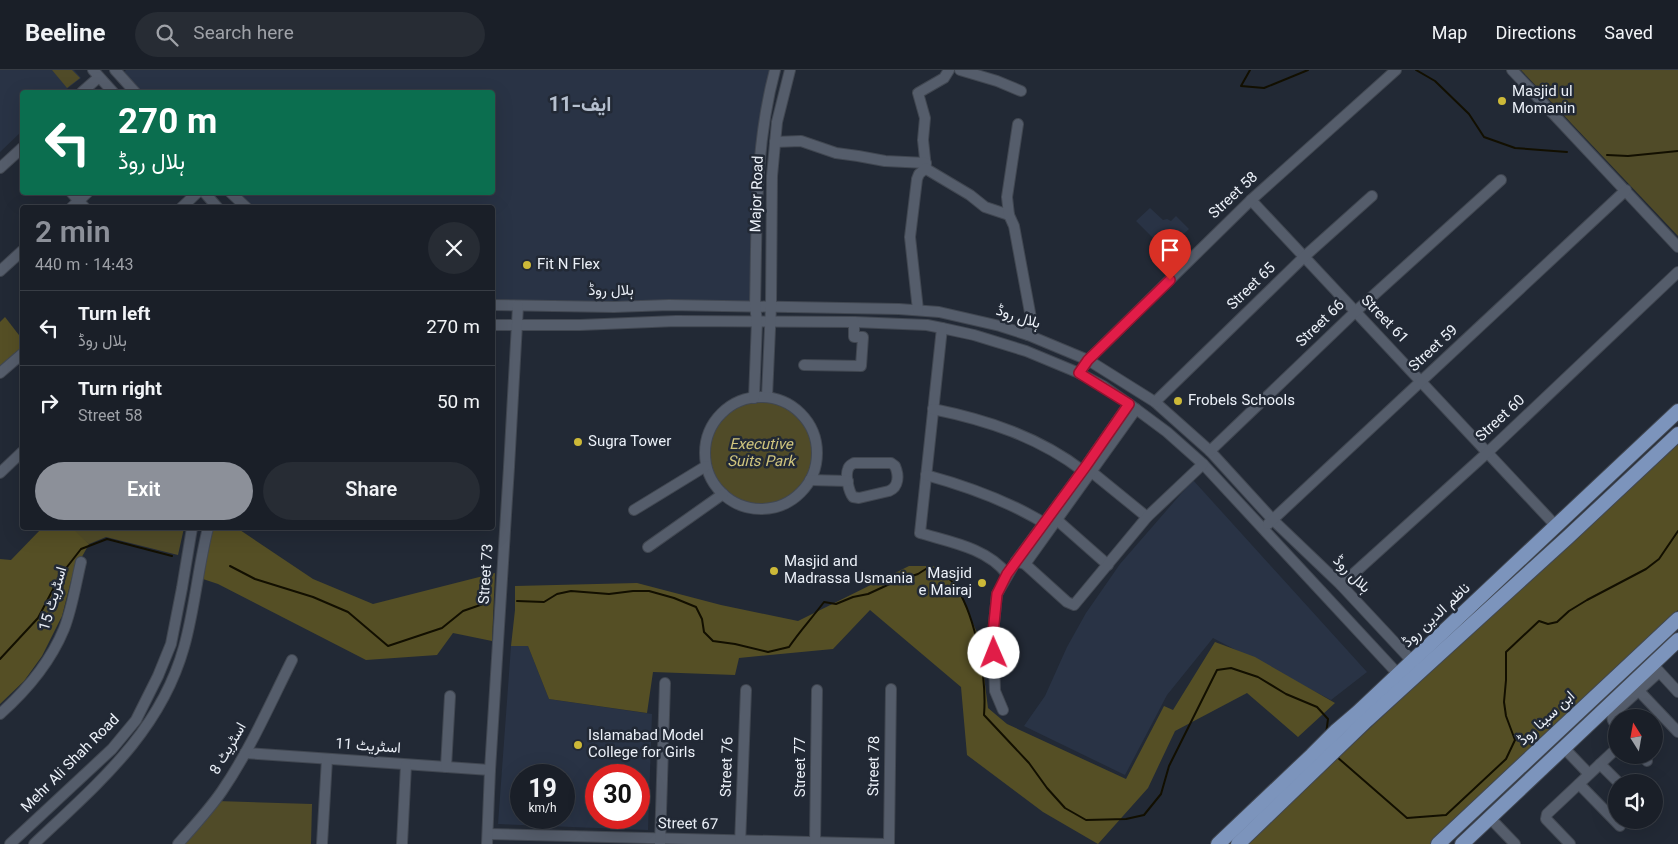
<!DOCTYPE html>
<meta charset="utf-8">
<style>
:root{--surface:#1a1f28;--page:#272c34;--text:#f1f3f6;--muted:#9fa2a8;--line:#383d45;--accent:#8c9099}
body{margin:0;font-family:Georgia,Vazirmatn,serif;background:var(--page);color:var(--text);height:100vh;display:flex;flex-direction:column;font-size:19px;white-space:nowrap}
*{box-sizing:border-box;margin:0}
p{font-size:16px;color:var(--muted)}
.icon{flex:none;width:28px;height:28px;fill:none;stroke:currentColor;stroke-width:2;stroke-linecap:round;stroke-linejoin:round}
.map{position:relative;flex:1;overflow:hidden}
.sheet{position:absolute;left:20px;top:135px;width:475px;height:325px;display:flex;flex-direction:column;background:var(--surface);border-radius:5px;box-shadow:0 5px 20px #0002,0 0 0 1px var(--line)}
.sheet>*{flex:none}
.guide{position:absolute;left:20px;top:20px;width:475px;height:105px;border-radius:5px;box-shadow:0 5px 20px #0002,0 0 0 1px var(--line);background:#0b6e4f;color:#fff;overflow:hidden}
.needle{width:32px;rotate:349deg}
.fabs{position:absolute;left:1608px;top:639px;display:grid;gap:10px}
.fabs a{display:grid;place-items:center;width:55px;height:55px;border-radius:50%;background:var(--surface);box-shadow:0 5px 20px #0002,0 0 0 1px var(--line);font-size:25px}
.speed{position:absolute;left:510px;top:694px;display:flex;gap:10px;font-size:25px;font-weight:700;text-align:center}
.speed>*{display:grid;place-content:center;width:65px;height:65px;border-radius:50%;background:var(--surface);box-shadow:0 5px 20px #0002,0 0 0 1px var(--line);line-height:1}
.speed small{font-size:12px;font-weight:400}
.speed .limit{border:8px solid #d22;background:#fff;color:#111}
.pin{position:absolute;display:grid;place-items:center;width:42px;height:42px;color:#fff;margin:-51px -21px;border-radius:50% 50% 50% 0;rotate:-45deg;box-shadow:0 0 5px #0007}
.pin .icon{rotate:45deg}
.me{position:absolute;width:55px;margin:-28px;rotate:359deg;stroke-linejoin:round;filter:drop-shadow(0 0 4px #0008)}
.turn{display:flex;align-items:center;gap:18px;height:105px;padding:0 15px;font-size:22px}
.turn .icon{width:65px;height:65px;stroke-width:2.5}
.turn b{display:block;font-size:35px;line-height:42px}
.round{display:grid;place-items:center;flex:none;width:52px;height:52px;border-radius:26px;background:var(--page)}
.head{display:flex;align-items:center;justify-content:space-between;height:85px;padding:0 15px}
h1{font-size:30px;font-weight:600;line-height:38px;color:var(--accent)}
.action{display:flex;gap:10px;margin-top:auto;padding:10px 15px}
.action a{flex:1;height:58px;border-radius:30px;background:var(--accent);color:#fff;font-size:20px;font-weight:600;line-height:58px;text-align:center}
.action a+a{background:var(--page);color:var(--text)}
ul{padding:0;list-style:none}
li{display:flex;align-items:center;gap:15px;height:75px;padding:0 15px;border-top:1px solid var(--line)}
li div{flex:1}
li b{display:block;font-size:19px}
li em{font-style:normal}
header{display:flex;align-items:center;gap:30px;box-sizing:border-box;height:70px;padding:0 25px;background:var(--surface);border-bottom:1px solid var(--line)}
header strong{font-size:24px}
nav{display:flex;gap:28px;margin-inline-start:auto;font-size:18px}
.search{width:350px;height:45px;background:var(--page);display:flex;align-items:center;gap:12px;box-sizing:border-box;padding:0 18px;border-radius:28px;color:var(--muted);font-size:19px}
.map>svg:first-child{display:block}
</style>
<header>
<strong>Beeline</strong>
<div class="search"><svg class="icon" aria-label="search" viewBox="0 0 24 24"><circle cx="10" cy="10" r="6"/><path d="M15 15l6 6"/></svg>Search here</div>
<nav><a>Map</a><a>Directions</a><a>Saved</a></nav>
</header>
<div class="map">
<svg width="1678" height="774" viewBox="0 0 1678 774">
<rect width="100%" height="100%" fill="#222935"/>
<g fill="#293345" fill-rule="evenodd">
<polygon points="0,0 74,0 81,8 63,22 22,22 22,61 0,82"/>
<polygon points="126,0 776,0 762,70 755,236 493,235 492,138 248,137 232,123 492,122 492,22 137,22 121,5"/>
<polygon points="1150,138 1163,150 1167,149 1171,151 1176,146 1189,159 1166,181 1136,151"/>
<polygon points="1193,410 1367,602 1331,630 1213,568 1167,625 1125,705 1024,656 1045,626 1067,577 1086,543 1120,494"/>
<path d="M 511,576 L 528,576 L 549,629 L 652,644 L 648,760 L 498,754 ZM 521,705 L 564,705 L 564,748 L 521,748 ZM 596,705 L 639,705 L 639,748 L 596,748 Z"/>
</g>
<g fill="#504b28">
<polygon points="52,0 72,0 80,8 67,18"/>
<polygon points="1521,0 1678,0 1678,166"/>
<circle cx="761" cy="383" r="51"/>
<polygon points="70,458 184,458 178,485 106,467 89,474"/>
<polygon points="217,731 312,734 311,774 180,774"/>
</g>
<g fill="#554f25">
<polygon points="5,247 22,269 22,277 0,297 0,252"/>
<polygon points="1678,370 1678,540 1430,774 1246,774"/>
<polygon points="42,458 72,458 89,474 73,503 62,546 42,586 24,611 0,634 0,489 11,490"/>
<polygon points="209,458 237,458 313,509 373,534 495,503 492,571 453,563 437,585 366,590 218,514 203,509"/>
<polygon points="909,496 933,496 954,511 979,567 988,638 1007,654 1126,709 1164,636 1173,640 1215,572 1255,587 1335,633 1298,667 1247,623 1175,661 1148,718 1098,774 1043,742 967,685 961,617 870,540 833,579 739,588 735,605 653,602 647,643 549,629 528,576 511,576 515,540 515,516 637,513 721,535 798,551"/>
</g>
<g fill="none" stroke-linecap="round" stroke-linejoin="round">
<g stroke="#120f00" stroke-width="2">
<polyline points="1250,0 1241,16 1264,18 1308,0"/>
<polyline points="1416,0 1435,11 1469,44 1484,67 1515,78 1567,82"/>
<polyline points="1607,85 1628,86 1678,81"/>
<polyline points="230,496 255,509 313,527 348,542 388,576 442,558 463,541 486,533"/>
<path d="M 517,531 L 544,532 L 557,524 L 571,521 L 609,524 L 633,521 L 649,521 L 674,528 L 696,537 L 702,549 L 704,562 L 713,571 L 735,574 L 768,582 L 789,577 C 799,562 812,548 824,532 L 836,534 L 853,527 L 868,524 L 894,512 L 918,504 L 929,497 C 940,502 950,507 957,518 C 976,549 987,608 984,645 L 1029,693 L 1047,718 L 1065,738 L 1086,750 L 1126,749 L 1144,745 L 1161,724 L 1169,696 L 1217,600 L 1231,598 L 1258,607 L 1286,624 L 1317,637 L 1328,649 L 1326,664"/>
<polyline points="0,589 38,548 60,506 81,479 107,469 172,486"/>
<polyline points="1337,687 1407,748 1446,745 1506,689 1515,670 1506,646 1504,632 1506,610 1506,582 1539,551 1548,554 1557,552 1569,541 1587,530 1646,499 1659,489 1678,461"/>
</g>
<defs>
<g id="minor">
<polyline points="93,0 113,22"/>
<polyline points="115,0 135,22"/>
<polyline points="949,0 944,8 918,23 925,48 923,70 926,98 928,100 970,125 985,137 1009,145"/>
<polyline points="960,0 997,11 1021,21"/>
<polyline points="1512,0 1678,177"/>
<polyline points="82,22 99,7"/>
<polyline points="1018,54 1007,127 1009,145 1014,156 1031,248 1028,265"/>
<polyline points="775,72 801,71 836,83 858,86 885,91 926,93"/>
<polyline points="0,98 22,78"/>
<polyline points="71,122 85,138"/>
<polyline points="204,122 218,138"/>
<polyline points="230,122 247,138"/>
<polyline points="1251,130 1556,456"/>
<polyline points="71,138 88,122"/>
<polyline points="181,138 198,122"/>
<polyline points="0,201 22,181"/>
<polyline points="492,235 614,237 669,235 899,239 939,242 1000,256 1028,265 1088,290 1155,332 1210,381 1273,450 1341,515 1412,591"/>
<polyline points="918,240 910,167 917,109 919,104 926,98"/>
<polyline points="492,255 580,255 676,251 854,252 927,255 942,258 974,265 1026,281 1079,303 1103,316 1136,339 1167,362 1203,394 1398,604"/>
<path d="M 942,258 L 920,463 C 950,472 987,478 1007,504"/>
<polyline points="804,295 861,296 863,267 854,267 854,252"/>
<polyline points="1085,295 1088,290 1251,130 1396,0"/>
<polyline points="0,303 22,284"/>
<polyline points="767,327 771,236 772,106 777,52 790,0"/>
<circle cx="761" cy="383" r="56"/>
<path d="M 754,328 L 757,251 L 755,236 C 757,156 754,78 775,0"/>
<polyline points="1155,332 1305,186 1372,126"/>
<path d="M 933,339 C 987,350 1039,367 1083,401"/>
<polyline points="1210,381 1355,242 1501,110"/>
<path d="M 854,393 L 891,393 L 895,396 C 899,405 899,417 889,421 L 859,428 L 853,427 C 849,422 845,406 848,399 C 849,395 851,395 854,393 Z"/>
<polyline points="1088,399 1147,447"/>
<polyline points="0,403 22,382"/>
<path d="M 926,405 C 970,417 1011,432 1049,456"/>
<polyline points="810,410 848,411"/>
<polyline points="634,440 706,396"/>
<polyline points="1057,450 1108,495"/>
<polyline points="1268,454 1626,120"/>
<polyline points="648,477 723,424"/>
<polyline points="1016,491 1025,494 1067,532 1074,535 1147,447 1203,394"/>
<polyline points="1025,494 1136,339"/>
<polyline points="1341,515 1488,382 1678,202"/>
<polyline points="1655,597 1678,622"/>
<polyline points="1638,620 1678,662"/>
<polyline points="1003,640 995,621 993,563 997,524 1016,491 1086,396 1129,334"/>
<path d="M 0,644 C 27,620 50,593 64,559 C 72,539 76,513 81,492"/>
<path d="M 1616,655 C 1612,650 1611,648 1615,642 L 1659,602"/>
<polyline points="1564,678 1589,704"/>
<polyline points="245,683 490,700"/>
<polyline points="1642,685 1647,691"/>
<polyline points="1600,694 1618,712"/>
<polyline points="446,697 450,626"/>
<polyline points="1579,714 1620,756"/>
<polyline points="1490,748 1515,774"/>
<polyline points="488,764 887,774"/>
<polyline points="10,774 112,679 136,650 158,606 171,574 182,518 192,458"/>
<path d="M 34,774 C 96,715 160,663 184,577 C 195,538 198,497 208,458"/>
<path d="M 178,774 C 193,757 209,740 222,721 C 250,680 270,634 292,590"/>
<polyline points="322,774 327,689"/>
<polyline points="402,774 406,695"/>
<polyline points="487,774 490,700 509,397 518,236"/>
<polyline points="660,774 665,613"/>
<polyline points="740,774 746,620"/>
<polyline points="815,774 817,620"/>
<polyline points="889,774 891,619"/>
<polyline points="1570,774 1546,749 1547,744 1616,679"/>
</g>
<g id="major">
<polyline points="1218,774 1312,685 1337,660 1358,642 1678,341"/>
<polyline points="1238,774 1367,650 1568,467 1678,364"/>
<polyline points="1438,774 1678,549"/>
<polyline points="1462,774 1678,570"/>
</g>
</defs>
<use href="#minor" stroke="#414751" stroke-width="12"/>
<use href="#major" stroke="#414751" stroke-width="16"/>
<use href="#minor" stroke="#555d6b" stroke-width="10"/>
<use href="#major" stroke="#7c94bc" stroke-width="14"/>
</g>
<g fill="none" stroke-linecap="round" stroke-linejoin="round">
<defs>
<polyline id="route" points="994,583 993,563 997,524 1007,504 1086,396 1129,334 1079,303 1088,290 1170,210"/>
</defs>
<use href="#route" stroke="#92132f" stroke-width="12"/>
<use href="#route" stroke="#e11d48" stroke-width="9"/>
</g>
<g fill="#cdb938" stroke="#222935" stroke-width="2">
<circle cx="1502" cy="31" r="5"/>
<circle cx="527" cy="195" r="5"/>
<circle cx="1178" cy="331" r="5"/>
<circle cx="578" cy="372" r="5"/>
<circle cx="774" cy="501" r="5"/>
<circle cx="982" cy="513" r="5"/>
<circle cx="578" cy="675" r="5"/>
</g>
<g text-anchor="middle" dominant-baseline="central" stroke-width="5" stroke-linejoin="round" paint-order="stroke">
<g font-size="15" fill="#ebf0f8" stroke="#222935" text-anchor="start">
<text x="1512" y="22">Masjid ul<tspan x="1512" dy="17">Momanin</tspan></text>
<text x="537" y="195">Fit N Flex</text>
<text x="1188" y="331">Frobels Schools</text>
<text x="588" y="372">Sugra Tower</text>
<text x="784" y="492">Masjid and<tspan x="784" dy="17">Madrassa Usmania</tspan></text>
<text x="972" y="504" text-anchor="end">Masjid<tspan x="972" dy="17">e Mairaj</tspan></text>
<text x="588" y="666">Islamabad Model<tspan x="588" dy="17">College for Girls</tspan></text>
</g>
<g font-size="15" fill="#ebf0f8" stroke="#222935">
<text transform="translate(758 124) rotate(-88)">Major Road</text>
<text transform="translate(1234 126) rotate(-43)">Street 58</text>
<text transform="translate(1252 217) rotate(-44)">Street 65</text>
<text x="611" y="221">ہلال روڈ</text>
<text transform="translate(1018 248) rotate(18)">ہلال روڈ</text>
<text transform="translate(1384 250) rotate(46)">Street 61</text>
<text transform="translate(1321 254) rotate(-44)">Street 66</text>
<text transform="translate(1434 279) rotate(-43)">Street 59</text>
<text transform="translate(1501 349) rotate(-43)">Street 60</text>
<text transform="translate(487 504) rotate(-86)">Street 73</text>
<text transform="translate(1351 505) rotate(45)">ہلال روڈ</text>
<text transform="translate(54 529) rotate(-74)">اسٹریٹ 15</text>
<text transform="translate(1437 546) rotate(-43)">ناظم الدین روڈ</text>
<text transform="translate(1547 649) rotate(-43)">ابن سینا روڈ</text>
<text transform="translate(368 677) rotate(4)">اسٹریٹ 11</text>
<text transform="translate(229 679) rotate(-60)">اسٹریٹ 8</text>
<text transform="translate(71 694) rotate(-45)">Mehr Ali Shah Road</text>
<text transform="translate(875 696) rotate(-89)">Street 78</text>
<text transform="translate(728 697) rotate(-88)">Street 76</text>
<text transform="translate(801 697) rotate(-90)">Street 77</text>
<text transform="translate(688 755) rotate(1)">Street 67</text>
</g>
<g font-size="15" font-style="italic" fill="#cfc47e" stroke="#222935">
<text x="761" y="375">Executive<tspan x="761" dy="17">Suits Park</tspan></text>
</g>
<g font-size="20" font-weight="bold" fill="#b6c0cf" stroke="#222935">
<text x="580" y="36">ایف-11</text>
</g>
</g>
</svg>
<div class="fabs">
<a><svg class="needle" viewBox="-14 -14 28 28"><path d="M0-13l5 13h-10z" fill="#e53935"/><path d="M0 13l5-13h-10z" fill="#9fa2a8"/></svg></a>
<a><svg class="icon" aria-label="sound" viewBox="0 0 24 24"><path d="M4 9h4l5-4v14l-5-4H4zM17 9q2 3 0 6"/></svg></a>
</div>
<div class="speed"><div>19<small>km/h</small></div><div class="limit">30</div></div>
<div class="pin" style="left:1170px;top:210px;background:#d93025"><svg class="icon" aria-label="arrive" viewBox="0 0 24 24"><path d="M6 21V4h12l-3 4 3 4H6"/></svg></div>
<svg class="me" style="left:994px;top:583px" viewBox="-20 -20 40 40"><circle r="19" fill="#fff"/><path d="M0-13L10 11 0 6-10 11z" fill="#e11d48"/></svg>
<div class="guide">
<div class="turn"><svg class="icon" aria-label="left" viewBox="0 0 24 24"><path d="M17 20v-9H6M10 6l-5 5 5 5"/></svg><div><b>270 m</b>ہلال روڈ</div></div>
</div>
<section class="sheet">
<div class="head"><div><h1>2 min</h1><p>440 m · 14:43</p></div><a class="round"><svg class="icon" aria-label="close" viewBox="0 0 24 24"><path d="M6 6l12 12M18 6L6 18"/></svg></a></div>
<ul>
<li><svg class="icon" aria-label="left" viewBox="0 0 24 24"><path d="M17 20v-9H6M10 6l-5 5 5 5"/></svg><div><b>Turn left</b><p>ہلال روڈ</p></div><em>270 m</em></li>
<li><svg class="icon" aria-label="right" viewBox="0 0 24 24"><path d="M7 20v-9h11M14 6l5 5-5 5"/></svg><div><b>Turn right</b><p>Street 58</p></div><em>50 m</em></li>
</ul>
<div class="action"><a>Exit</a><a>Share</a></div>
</section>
</div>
